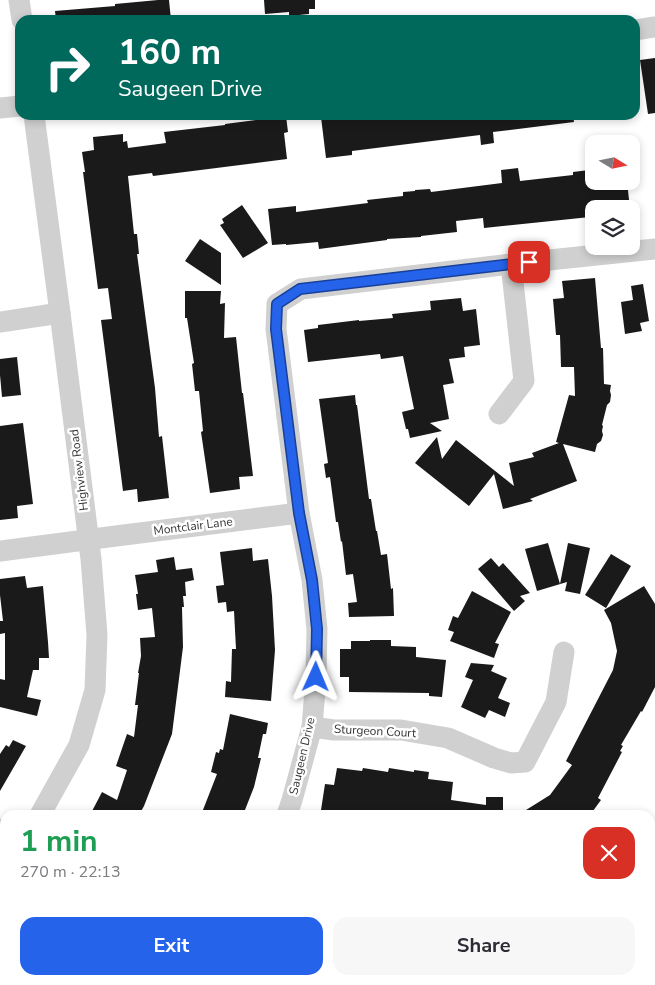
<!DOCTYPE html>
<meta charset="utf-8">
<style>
:root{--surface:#fff;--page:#f7f7f7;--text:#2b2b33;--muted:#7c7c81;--accent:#2563eb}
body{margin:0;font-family:"Nunito Sans",sans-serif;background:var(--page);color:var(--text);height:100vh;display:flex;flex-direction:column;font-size:19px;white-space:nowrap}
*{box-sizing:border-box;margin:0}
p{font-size:16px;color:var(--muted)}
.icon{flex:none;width:28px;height:28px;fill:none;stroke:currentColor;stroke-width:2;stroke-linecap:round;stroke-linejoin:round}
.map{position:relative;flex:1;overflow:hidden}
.details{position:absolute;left:0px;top:810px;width:655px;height:175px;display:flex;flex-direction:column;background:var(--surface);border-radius:15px 15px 0 0;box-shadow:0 2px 8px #0003}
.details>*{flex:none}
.hud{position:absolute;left:15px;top:15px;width:625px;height:105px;border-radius:15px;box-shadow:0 2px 8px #0003;background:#00695c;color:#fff;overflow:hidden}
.needle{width:32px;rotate:100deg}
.controls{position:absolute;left:585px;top:135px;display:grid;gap:10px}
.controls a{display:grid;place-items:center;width:55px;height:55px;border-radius:10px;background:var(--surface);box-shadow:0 2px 8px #0003;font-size:25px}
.pin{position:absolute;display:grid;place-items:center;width:42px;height:42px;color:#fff;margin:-21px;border-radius:10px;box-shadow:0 2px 8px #0006}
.me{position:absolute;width:55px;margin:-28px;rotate:1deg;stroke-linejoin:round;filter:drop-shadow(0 0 4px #0008)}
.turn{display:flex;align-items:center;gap:18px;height:105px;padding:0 20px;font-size:22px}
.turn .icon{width:65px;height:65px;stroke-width:2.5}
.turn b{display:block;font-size:35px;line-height:42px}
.round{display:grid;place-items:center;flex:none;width:52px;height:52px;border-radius:15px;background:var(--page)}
.overview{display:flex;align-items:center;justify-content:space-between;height:85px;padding:0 20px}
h1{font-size:30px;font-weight:700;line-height:38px;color:#1e9e55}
.cta{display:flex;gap:10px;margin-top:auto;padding:10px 20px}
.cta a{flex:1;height:58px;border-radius:15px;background:var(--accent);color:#fff;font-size:20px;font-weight:700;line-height:58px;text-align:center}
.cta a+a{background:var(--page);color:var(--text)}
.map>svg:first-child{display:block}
</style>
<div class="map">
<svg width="655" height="985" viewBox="0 0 655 985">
<rect width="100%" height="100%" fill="#fff"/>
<g fill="#1a1a1a">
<polygon points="158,0 169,0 171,20 56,20 55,11 115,6 115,4"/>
<polygon points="264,0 315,0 315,9 309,9 309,14 289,16 289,12 265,14"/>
<polygon points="655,58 655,113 648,114 640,60"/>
<polygon points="339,115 573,115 574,122 493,132 494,143 481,145 480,135 352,151 352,155 326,158 321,117"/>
<polygon points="286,116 288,132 284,133 287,159 153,176 152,173 128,176 134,234 137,234 139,254 137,254 155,388 159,437 162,436 169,498 138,502 137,489 123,491 101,320 112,319 108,288 98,289 83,172 85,172 82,152 94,150 93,137 123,134 123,142 127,141 128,148 166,143 164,132 225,125 225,124"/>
<polygon points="518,168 520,181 573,175 573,172 589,170 590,181 627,181 630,209 594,209 594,213 589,214 590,217 484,228 483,218 456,221 457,232 421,236 421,237 387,239 387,240 319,249 318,242 286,245 286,244 272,245 268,209 296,206 296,212 368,203 367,200 403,196 403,192 415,191 415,190 430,189 431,192 502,183 501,170"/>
<polygon points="242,205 268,243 243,258 220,225 224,223 222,219"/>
<polygon points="200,239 221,253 221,285 185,261"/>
<polygon points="595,278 601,348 603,348 604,384 611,385 610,391 611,395 610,402 607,405 602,425 603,426 602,431 603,435 601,441 597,444 595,452 563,444 577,481 530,499 533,501 503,509 494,474 469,506 415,463 437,437 442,459 456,440 514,486 509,463 534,457 532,453 559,443 556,442 569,395 575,396 574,367 561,367 560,335 556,335 553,299 564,298 562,281"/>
<polygon points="643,284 649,321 640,323 642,331 625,334 621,302 633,300 631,286"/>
<polygon points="185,291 221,291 220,304 225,303 224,338 236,337 242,393 243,393 253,476 239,477 240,489 210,493 201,432 203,431 199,391 195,391 192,364 194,363 187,318 185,318"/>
<polygon points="461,298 463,311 476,309 480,345 464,347 465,357 449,359 454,383 443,385 449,419 430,423 442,431 410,438 408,429 406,429 402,412 414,409 403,356 381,359 380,354 308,362 304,330 318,328 318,325 359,320 359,321 393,318 392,314 431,310 430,301"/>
<polygon points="17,357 21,395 2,397 0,375 0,359"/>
<polygon points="355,395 356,405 357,405 369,499 371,499 376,531 377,531 381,555 387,554 391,589 393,588 394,616 349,617 348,603 357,602 353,574 346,575 342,541 341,542 338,522 336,522 330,477 326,478 324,464 328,463 319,399"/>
<polygon points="23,423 33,504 17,506 18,518 0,520 0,426"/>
<polygon points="548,543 560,584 568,543 590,548 580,594 565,591 567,582 537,591 525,549"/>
<polygon points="252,548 253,561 268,559 272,596 275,650 271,701 225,697 226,681 231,682 232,649 236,649 234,611 227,612 226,602 218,603 216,586 224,585 220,552"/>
<polygon points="611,554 631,566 606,608 585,595"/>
<polygon points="174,557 176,570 192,568 194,580 185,582 186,596 183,596 184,607 182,607 183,647 172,734 144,806 139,815 90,815 102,792 117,800 127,770 116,766 127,734 134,737 138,705 135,705 139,673 138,673 141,656 140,638 155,637 152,608 138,610 136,594 138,594 135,575 158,572 156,560"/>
<polygon points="491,558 499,567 503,563 530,593 520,596 525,601 514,611 478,569"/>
<polygon points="25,576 27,588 43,586 48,642 49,658 39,658 39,670 33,670 27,697 41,700 37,716 0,707 0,679 5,680 5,633 0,634 0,621 3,621 0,595 0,579"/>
<polygon points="644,586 655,604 655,687 642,712 641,711 621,745 623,746 620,751 622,752 598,798 601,800 590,815 518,815 550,795 572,765 566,761 613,670 617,651 611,623 604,610"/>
<polygon points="472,591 511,612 495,643 499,644 494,658 450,641 454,632 448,630 453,616 458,618"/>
<polygon points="370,640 391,640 391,646 416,647 416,657 446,660 442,697 429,696 429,693 349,692 349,677 340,677 340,649 351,649 351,641 370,641"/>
<polygon points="471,663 494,665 491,671 507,678 498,698 510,703 505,717 489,710 485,718 461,707 473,680 465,677"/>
<polygon points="230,714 268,723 266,734 263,734 258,758 261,758 254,787 243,815 201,815 217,774 211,772 216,752 219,753 220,749 223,750"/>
<polygon points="13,740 26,746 0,791 0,754 6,745 9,747"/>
<polygon points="337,768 362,771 363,768 388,772 389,768 414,772 414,770 429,772 428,779 453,782 451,800 486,805 486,797 503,797 503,815 411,815 397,813 397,815 395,815 366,811 365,815 321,810 325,784 334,785"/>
</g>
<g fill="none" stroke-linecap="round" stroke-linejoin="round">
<g stroke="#d0d0d0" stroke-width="21">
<polyline points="19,0 22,20"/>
<polyline points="635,30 655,27"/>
<polyline points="0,108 20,106"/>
<polyline points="34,115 60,313 91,559 97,635 95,690 79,745 40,815"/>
<polyline points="0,322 60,313"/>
<polyline points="499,414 524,381 511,264"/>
<polyline points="0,551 116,536 299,513"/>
<polyline points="312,727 334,730 401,730 448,738 494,758 511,763 525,762 556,702 564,652"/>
<polyline points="287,815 292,800 312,727 316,677 317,629 312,580 299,513 276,329 277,304 301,289 511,264 655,249"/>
<polyline points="0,829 5,832"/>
<polyline points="0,884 5,875"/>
<polyline points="369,980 374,983 390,985"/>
<polyline points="212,985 212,980"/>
</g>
</g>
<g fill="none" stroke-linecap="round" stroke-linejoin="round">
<defs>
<polyline id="route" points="316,677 317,629 312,580 299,513 276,329 277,304 300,289 529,262"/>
</defs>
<use href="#route" stroke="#184099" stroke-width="12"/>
<use href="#route" stroke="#2563eb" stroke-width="9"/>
</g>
<g text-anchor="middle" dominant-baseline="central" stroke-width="5" stroke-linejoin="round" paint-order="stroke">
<g font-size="12" fill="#333" stroke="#fff">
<text transform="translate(79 470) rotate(-97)">Highview Road</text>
<text transform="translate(193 526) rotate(-7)">Montclair Lane</text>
<text transform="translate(375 731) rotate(3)">Sturgeon Court</text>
<text transform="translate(302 756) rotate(-77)">Saugeen Drive</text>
</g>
</g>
</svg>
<div class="controls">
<a><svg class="needle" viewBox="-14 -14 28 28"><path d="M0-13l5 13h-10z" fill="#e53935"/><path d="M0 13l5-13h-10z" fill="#7c7c81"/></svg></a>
<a><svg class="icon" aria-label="layers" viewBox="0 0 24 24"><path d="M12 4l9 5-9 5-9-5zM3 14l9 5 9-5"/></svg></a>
</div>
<div class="pin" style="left:529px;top:262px;background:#d93025"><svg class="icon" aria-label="arrive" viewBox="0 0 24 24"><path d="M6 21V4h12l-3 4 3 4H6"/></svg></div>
<svg class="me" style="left:316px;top:677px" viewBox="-20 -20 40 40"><path d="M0-17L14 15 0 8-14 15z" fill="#2563eb" stroke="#fff" stroke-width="4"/></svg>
<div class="hud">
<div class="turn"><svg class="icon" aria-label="right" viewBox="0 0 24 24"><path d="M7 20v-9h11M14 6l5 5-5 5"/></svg><div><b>160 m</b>Saugeen Drive</div></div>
</div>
<section class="details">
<div class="overview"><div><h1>1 min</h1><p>270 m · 22:13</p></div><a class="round" style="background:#d93025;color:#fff"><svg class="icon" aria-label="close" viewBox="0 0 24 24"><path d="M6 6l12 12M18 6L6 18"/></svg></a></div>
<div class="cta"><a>Exit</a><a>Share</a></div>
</section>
</div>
